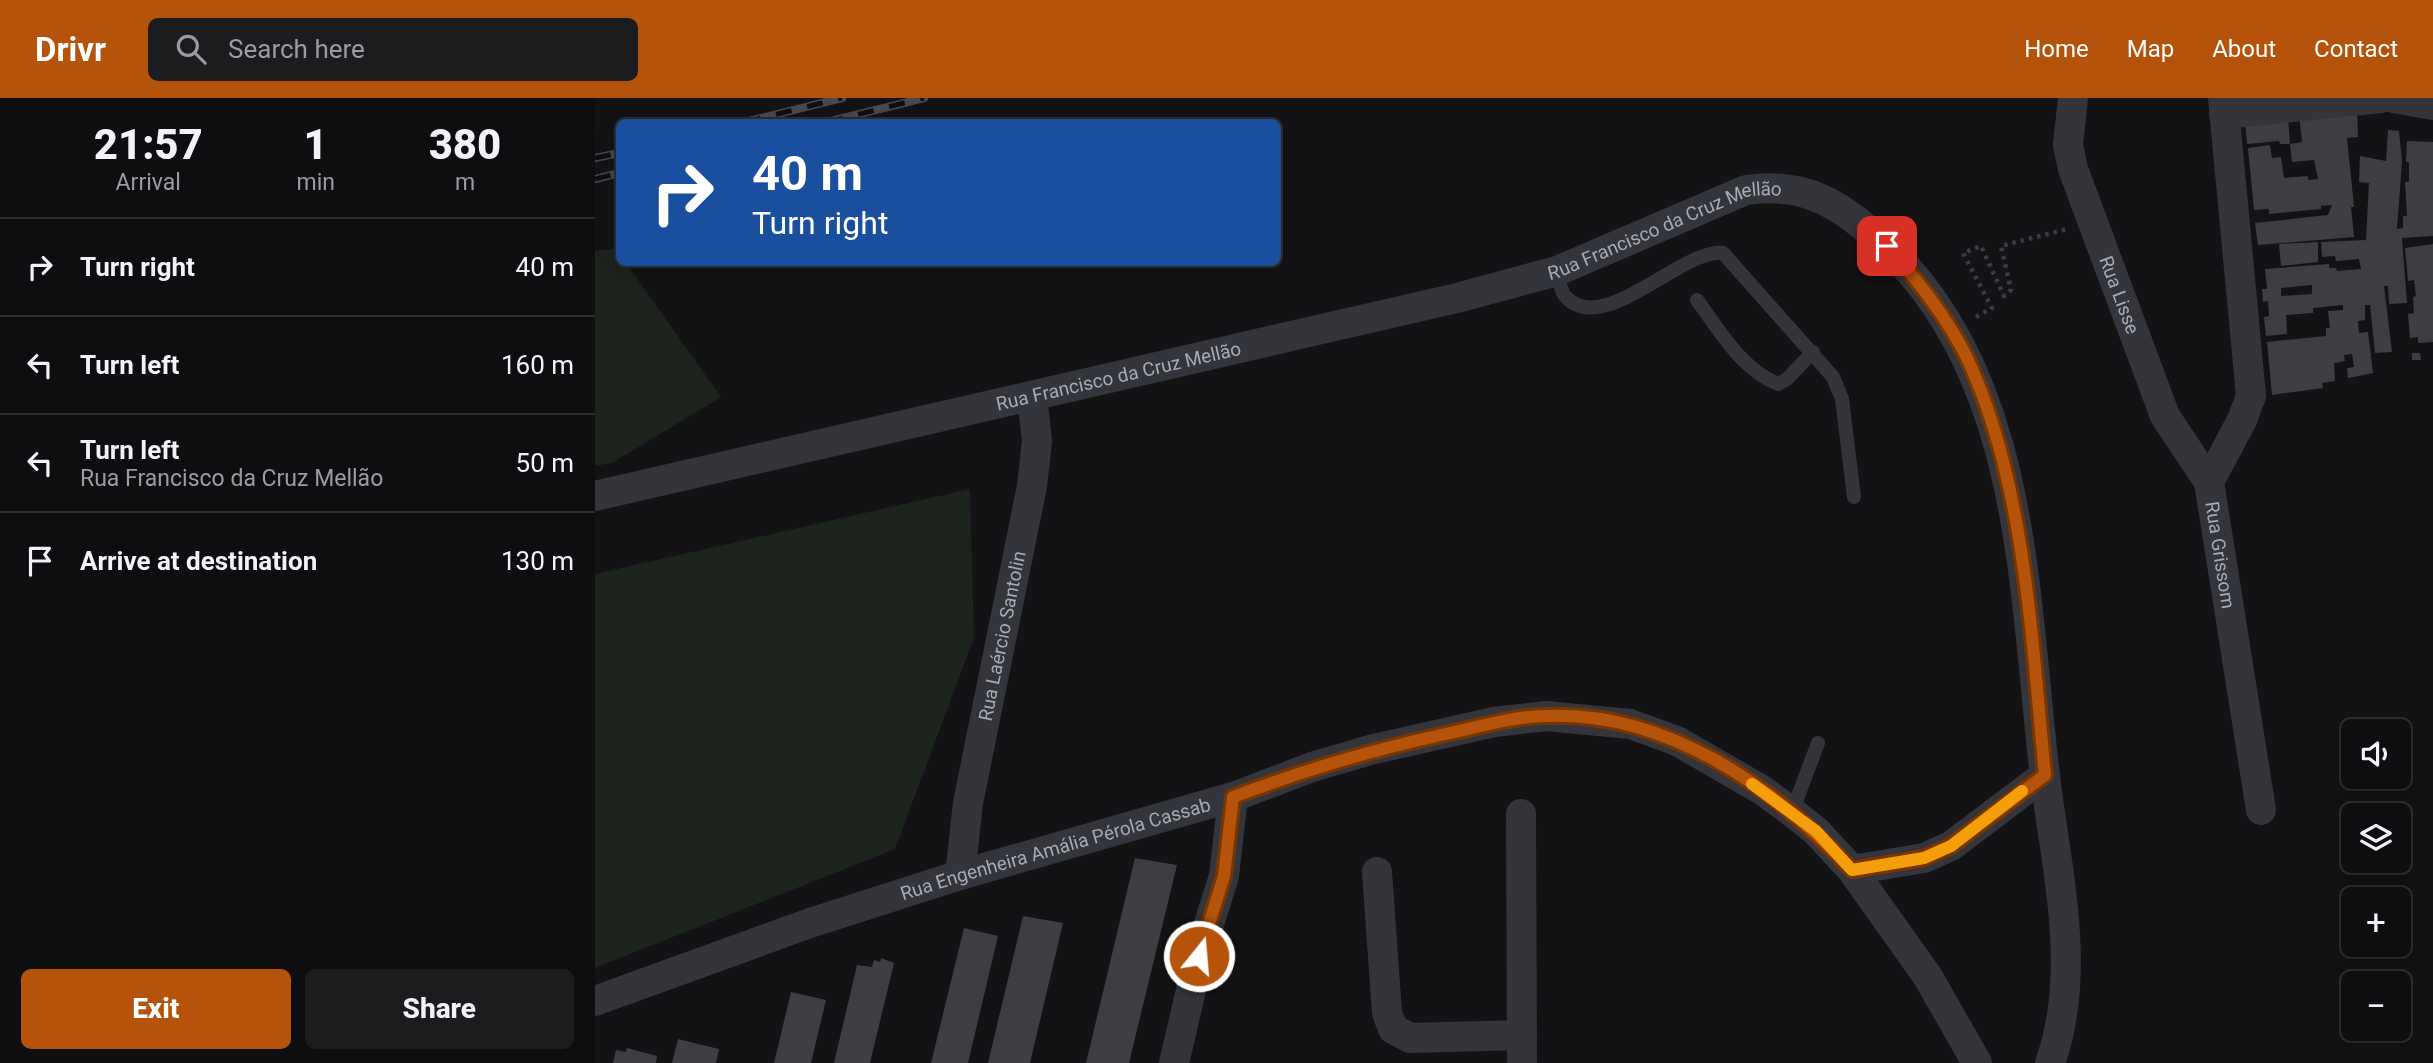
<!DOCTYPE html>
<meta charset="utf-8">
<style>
:root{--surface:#0e0e10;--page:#1c1c1e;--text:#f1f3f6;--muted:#9b9c9f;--line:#2e2e30;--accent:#b45309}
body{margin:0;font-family:Roboto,sans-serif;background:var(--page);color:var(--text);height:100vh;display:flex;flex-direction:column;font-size:26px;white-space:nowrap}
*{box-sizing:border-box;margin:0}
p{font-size:23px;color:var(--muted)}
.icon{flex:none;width:38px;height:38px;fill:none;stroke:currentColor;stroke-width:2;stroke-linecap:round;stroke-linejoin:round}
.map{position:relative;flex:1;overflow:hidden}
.drawer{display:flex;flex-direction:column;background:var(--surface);width:595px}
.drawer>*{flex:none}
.hud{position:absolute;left:21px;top:21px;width:665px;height:147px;border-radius:10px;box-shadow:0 4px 18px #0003,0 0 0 2px var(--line);background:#1a4fa0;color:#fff;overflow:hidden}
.controls{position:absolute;left:1746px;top:621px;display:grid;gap:14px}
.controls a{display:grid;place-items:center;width:70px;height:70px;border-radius:10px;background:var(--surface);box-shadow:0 4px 18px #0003,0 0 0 2px var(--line);font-size:35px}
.pin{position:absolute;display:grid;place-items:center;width:60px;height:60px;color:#fff;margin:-30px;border-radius:14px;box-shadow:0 4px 10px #0006}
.me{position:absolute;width:77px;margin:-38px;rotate:17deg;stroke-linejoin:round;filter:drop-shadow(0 0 5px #0008)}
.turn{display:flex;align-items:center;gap:24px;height:147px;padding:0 21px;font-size:32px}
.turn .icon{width:91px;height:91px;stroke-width:2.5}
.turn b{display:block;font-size:49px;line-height:60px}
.eta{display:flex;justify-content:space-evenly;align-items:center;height:119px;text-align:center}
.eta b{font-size:42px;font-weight:800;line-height:49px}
.primary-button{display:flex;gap:14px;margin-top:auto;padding:14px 21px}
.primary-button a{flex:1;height:80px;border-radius:10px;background:var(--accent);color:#fff;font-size:28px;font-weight:800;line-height:80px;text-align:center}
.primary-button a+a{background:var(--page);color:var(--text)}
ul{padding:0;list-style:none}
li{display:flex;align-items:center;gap:21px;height:98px;padding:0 21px;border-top:2px solid var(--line)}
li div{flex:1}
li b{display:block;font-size:26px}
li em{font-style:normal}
header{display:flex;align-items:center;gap:42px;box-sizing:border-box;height:98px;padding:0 35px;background:var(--accent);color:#fff}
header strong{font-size:33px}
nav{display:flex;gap:38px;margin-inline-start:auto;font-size:24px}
.search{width:490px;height:63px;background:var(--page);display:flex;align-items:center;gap:18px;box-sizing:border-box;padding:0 24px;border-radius:10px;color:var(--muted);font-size:26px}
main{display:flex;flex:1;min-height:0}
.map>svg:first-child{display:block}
</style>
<header>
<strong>Drivr</strong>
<div class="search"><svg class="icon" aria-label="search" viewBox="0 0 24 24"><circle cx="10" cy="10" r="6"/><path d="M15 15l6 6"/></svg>Search here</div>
<nav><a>Home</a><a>Map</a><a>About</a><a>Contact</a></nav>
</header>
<main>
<section class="drawer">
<div class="eta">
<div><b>21:57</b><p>Arrival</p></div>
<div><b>1</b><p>min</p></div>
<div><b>380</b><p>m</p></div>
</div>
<ul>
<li><svg class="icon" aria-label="right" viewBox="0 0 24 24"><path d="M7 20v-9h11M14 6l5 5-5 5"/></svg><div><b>Turn right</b></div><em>40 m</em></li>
<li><svg class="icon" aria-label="left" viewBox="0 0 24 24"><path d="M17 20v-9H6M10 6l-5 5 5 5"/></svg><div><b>Turn left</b></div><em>160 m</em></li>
<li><svg class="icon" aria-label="left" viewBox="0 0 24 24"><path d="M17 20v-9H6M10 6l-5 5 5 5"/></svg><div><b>Turn left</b><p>Rua Francisco da Cruz Mellão</p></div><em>50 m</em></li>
<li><svg class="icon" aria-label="arrive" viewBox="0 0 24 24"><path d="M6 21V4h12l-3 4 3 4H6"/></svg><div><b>Arrive at destination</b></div><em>130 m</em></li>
</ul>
<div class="primary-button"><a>Exit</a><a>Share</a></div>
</section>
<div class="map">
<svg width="1838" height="965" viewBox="0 0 1838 965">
<rect width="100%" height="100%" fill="#131315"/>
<g fill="#1b231c">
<polygon points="22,150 24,164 31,165 126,299 17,365 0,368 0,153"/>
<polygon points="375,391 379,540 300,751 0,870 0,476"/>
</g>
<g fill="#3d3e42" fill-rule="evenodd">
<polygon points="1762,11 1763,39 1752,40 1759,109 1756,109 1759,139 1663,147 1660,125 1733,117 1737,107 1726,108 1726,111 1674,116 1674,111 1659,112 1653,50 1675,47 1677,60 1686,59 1689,80 1713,78 1713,82 1723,81 1719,62 1697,64 1695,46 1707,44 1704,17"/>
<polygon points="1693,19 1695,46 1685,46 1684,43 1652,46 1650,23"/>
<path d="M 1793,32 L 1804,33 L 1807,63 L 1802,131 L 1808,130 L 1808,118 L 1812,118 L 1810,84 L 1814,84 L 1814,64 L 1811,64 L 1812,43 L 1838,44 L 1838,138 L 1807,140 L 1812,205 L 1794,206 L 1793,188 L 1789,188 L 1797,254 L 1780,255 L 1775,207 L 1770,207 L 1770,222 L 1763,223 L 1764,235 L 1773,234 L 1778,275 L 1753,280 L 1752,270 L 1759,269 L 1757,256 L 1749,257 L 1750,263 L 1739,265 L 1740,283 L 1727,285 L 1728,290 L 1677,297 L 1672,244 L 1731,238 L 1731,230 L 1735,230 L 1733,213 L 1748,212 L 1748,207 L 1718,210 L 1718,215 L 1691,217 L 1692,236 L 1671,238 L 1669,219 L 1674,218 L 1673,203 L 1668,204 L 1667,191 L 1672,191 L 1670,171 L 1734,166 L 1734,170 L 1741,170 L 1742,173 L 1766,171 L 1764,161 L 1741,163 L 1740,158 L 1727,159 L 1726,144 L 1771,142 L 1774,85 L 1764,84 L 1765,58 L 1791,63 ZM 1717,187 L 1717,196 L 1686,198 L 1686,190 Z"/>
<polygon points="1723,144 1723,164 1686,168 1684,146"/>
<polygon points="1838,146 1838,244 1823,245 1823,239 1815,240 1813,216 1819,215 1818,199 1821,198 1819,182 1813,183 1810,150"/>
<polygon points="1817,255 1825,255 1826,262 1817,262"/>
<polygon points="540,760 582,767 534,965 491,965"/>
<polygon points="428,818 468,825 435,965 393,965"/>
<polygon points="369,830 403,838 373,965 336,965"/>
<polygon points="286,860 299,865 275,965 239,965 262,867 277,869 279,862 285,864"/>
<polygon points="196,894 231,902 216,965 179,965"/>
<polygon points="83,941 124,951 121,965 77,965"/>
<polygon points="32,950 62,958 61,965 18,965 21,952 31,954"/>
</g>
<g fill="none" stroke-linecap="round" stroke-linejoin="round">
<polyline stroke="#3a3c41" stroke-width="4.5" stroke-dasharray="3.5 5" stroke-linecap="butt" points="1381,219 1397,210 1368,155 1386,148 1409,198 1416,192 1406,148 1472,131"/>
<g stroke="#34353a" stroke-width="14">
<path d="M 962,173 C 964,180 965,192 970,198 C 1007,241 1087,150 1128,155 L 1238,279 L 1247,301 L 1259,399"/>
<path d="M 1102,202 C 1125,233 1146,271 1183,286 L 1192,281 L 1218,254"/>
<polyline points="1197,714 1223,645"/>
</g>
<g stroke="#34353a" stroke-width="30">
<path id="s1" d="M 1478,0 L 1473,47 L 1478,71 L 1570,318 L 1614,384"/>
<path id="s2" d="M 1628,0 L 1656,298 L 1647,322 L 1614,384 L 1666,712"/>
<polyline points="1798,0 1838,7"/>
<polyline points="1629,16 1786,0"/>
<path id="s3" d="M 0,398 L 862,200 L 962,173 L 1151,92 C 1207,84 1243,104 1283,141 C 1432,273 1428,496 1450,678 C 1461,771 1488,873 1455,965"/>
<polyline points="926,716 927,965"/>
<polyline points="1257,772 1329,760 1356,748 1450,677"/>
<polyline points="782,774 792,915 798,931 815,940 927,937"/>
<path id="s4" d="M 365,777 L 373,705 L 437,388 L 442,343 L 437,298"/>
<path id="s5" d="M 0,903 L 215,825 L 365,777 L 638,699 L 717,669 L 775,652 L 899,624 L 951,618 L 1035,626 L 1082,643 L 1167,692 L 1197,714 L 1221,733 L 1257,772 L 1333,879 L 1382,965"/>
<polyline points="579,965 604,858 629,778 638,699"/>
</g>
<defs>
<g id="rail">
<polyline points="150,24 247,0"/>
<polyline points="232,24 329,0"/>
<polyline points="0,60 24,55"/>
<polyline points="0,81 24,75"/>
</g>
</defs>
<use href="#rail" stroke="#47494f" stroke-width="8"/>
<use href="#rail" stroke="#0e0e10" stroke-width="5" stroke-dasharray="16" stroke-linecap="butt"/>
</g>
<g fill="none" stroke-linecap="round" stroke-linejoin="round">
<defs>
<path id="route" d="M 604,858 L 629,778 L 638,699 C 710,672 770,654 846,637 C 880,630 914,619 950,618 C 1069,612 1180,689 1257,772 L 1329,760 L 1356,748 L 1450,677 C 1437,544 1430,383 1372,260 C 1352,219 1322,182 1292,148"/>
</defs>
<use href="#route" stroke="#753606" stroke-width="18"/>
<use href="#route" stroke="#b45309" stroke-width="12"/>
<polyline stroke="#f59e0b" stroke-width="12" points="1157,686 1221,733 1257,772 1329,760 1356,748 1427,693"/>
</g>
<g text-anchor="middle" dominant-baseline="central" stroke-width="7" stroke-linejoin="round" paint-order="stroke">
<g font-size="19" fill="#a4aab6" stroke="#0e0e10">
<text stroke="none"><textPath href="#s3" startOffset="1104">Rua Francisco da Cruz Mellão</textPath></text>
<text stroke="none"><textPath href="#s1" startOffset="206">Rua Lisse</textPath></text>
<text stroke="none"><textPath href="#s3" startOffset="537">Rua Francisco da Cruz Mellão</textPath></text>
<text stroke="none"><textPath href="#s2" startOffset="469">Rua Grissom</textPath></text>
<text stroke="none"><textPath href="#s4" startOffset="243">Rua Laércio Santolin</textPath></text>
<text stroke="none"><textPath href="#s5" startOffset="485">Rua Engenheira Amália Pérola Cassab</textPath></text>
</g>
</g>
</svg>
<div class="controls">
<a><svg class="icon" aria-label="sound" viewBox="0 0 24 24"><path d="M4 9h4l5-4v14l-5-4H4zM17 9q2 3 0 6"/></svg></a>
<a><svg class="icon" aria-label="layers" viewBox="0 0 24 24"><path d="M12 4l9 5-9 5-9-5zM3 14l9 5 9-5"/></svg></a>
<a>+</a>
<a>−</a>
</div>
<div class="pin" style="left:1292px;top:148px;background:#d93025"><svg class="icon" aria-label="arrive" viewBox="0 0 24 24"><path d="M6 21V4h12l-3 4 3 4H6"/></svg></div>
<svg class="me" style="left:604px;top:858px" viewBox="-20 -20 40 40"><circle r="17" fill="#b45309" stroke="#fff" stroke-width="3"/><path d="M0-11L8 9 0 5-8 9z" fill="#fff"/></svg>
<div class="hud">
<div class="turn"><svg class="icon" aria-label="right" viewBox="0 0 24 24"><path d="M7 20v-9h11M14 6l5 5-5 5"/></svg><div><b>40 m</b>Turn right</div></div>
</div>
</div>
</main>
